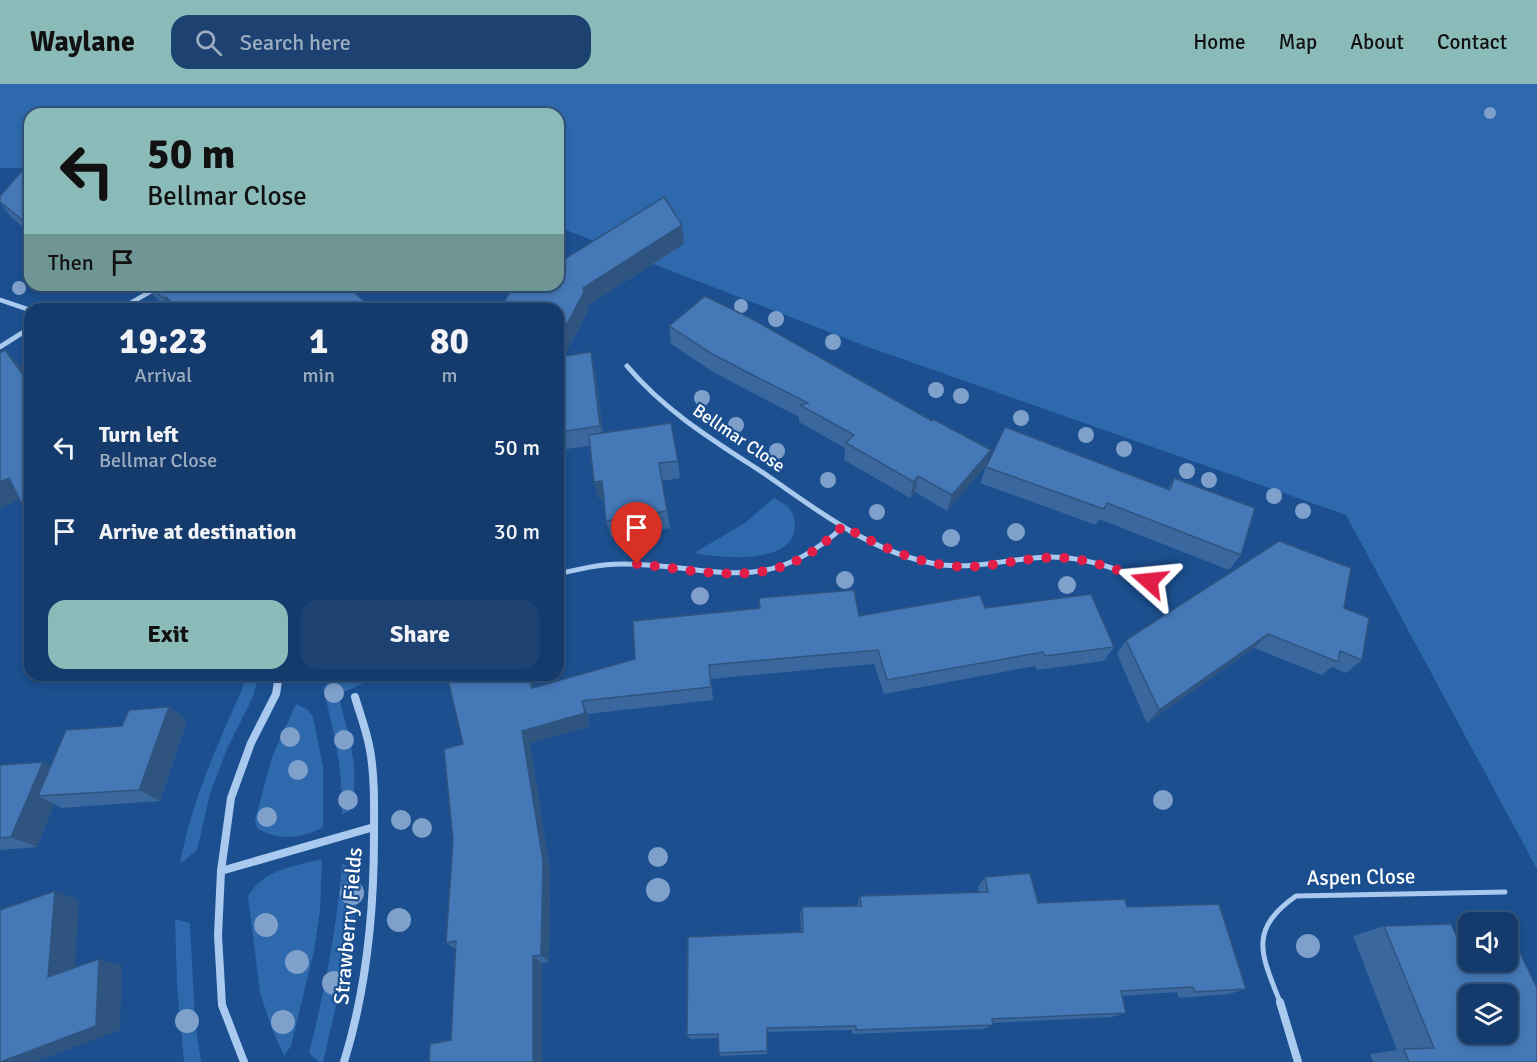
<!DOCTYPE html>
<style>
:root{--surface:#143b6b;--page:#1d4271;--text:#f1f3f6;--muted:#9dadc1;--line:#33557e;--accent:#8bbbb9}
body{margin:0;font-family:Signika,sans-serif;background:var(--page);color:var(--text);height:100vh;display:flex;flex-direction:column;font-size:22px;white-space:nowrap}
*{box-sizing:border-box;margin:0}
p{font-size:20px;color:var(--muted)}
.icon{flex:none;width:33px;height:33px;fill:none;stroke:currentColor;stroke-width:2;stroke-linecap:round;stroke-linejoin:round}
.map{position:relative;flex:1;overflow:hidden}
.sheet{position:absolute;left:24px;top:219px;width:540px;height:378px;display:flex;flex-direction:column;background:var(--surface);border-radius:18px;box-shadow:0 3px 9px #0003,0 0 0 2px var(--line)}
.sheet>*{flex:none}
.banner{position:absolute;left:24px;top:24px;width:540px;height:183px;border-radius:18px;box-shadow:0 3px 9px #0003,0 0 0 2px var(--line);background:#8bbbb9;color:#111;overflow:hidden}
.fabs{position:absolute;left:1458px;top:828px;display:grid;gap:12px}
.fabs a{display:grid;place-items:center;width:60px;height:60px;border-radius:12px;background:var(--surface);box-shadow:0 3px 9px #0003,0 0 0 2px var(--line);font-size:30px}
.pin{position:absolute;display:grid;place-items:center;width:51px;height:51px;color:#fff;margin:-62px -26px;border-radius:50% 50% 50% 0;rotate:-45deg;box-shadow:0 0 6px #0007}
.pin .icon{rotate:45deg}
.me{position:absolute;width:66px;margin:-33px;rotate:288deg;stroke-linejoin:round;filter:drop-shadow(0 0 4px #0008)}
.turn{display:flex;align-items:center;gap:21px;height:126px;padding:0 24px;font-size:27px}
.turn .icon{width:78px;height:78px;stroke-width:2.5}
.turn b{display:block;font-size:42px;line-height:51px}
.then{display:flex;align-items:center;height:57px;padding:0 24px;background:#0003;gap:12px;font-size:22px}
.eta{display:flex;justify-content:space-evenly;align-items:center;height:102px;text-align:center}
.eta b{font-size:36px;font-weight:700;line-height:42px}
.button{display:flex;gap:12px;margin-top:auto;padding:12px 24px}
.button a{flex:1;height:69px;border-radius:18px;background:var(--accent);color:#111;font-size:24px;font-weight:700;line-height:69px;text-align:center}
.button a+a{background:var(--page);color:var(--text)}
ul{padding:0;list-style:none}
li{display:flex;align-items:center;gap:18px;height:84px;padding:0 24px}
li div{flex:1}
li b{display:block;font-size:22px}
li em{font-style:normal}
header{display:flex;align-items:center;gap:36px;box-sizing:border-box;height:84px;padding:0 30px;background:var(--accent);color:#111}
header strong{font-size:28px}
nav{display:flex;gap:33px;margin-inline-start:auto;font-size:21px}
.search{width:420px;height:54px;background:var(--page);display:flex;align-items:center;gap:15px;box-sizing:border-box;padding:0 21px;border-radius:18px;color:var(--muted);font-size:22px}
.map>svg:first-child{display:block}
</style>
<header>
<strong>Waylane</strong>
<div class="search"><svg class="icon" aria-label="search" viewBox="0 0 24 24"><circle cx="10" cy="10" r="6"/><path d="M15 15l6 6"/></svg>Search here</div>
<nav><a>Home</a><a>Map</a><a>About</a><a>Contact</a></nav>
</header>
<div class="map">
<svg width="1537" height="978" viewBox="0 0 1537 978">
<rect width="100%" height="100%" fill="#1b4f8f"/>
<g fill="#2e69ad">
<polygon points="0,0 1537,0 1537,785 1346,431 868,263 558,143 558,30 30,30 30,84 0,84"/>
<path d="M 774,414 C 787,421 794,425 795,441 C 796,482 718,474 694,469 L 745,439 Z"/>
<path d="M 245,591 L 259,591 L 253,613 L 227,665 L 210,710 L 197,766 L 180,780 C 192,715 217,662 243,603 Z"/>
<path d="M 336,591 L 369,591 L 370,596 L 344,608 L 339,613 C 349,654 361,685 350,727 L 342,730 C 343,686 334,647 323,604 Z"/>
<path d="M 296,620 L 307,625 L 313,633 L 323,683 L 323,743 C 302,755 277,757 257,744 L 255,736 L 272,673 Z"/>
<path d="M 322,775 L 320,827 L 314,867 L 291,962 L 284,972 L 272,945 L 260,909 L 248,812 C 264,786 293,782 322,775 Z"/>
<path d="M 342,779 C 353,785 357,793 359,805 L 350,862 L 323,978 L 319,978 L 309,969 C 325,906 337,844 342,779 Z"/>
<polygon points="175,835 190,839 195,937 201,978 184,978 177,901"/>
</g>
<g fill="none" stroke-linecap="round" stroke-linejoin="round">
<path stroke="#a9c9ee" stroke-width="5" d="M 1280,918 C 1261,870 1248,846 1296,812 L 1505,808"/>
<g stroke="#a9c9ee" stroke-width="4.5">
<polyline points="0,216 30,226"/>
<polyline points="120,225 162,201"/>
</g>
<g stroke="#a9c9ee" stroke-width="5">
<polyline points="0,263 30,244"/>
<path d="M 627,282 C 664,326 711,355 759,386 C 815,424 873,472 943,481 C 980,485 1016,473 1052,473 C 1086,473 1118,486 1149,497"/>
<path d="M 558,490 C 579,485 600,480 622,480 C 714,480 763,516 843,443"/>
</g>
<g stroke="#a9c9ee" stroke-width="8">
<polyline points="221,787 374,743"/>
<polyline points="1280,918 1298,978"/>
<polyline points="244,978 222,921 218,851 221,787 231,714 251,659 276,610 279,591"/>
<path d="M 344,978 C 367,904 374,829 374,752 C 374,724 375,694 370,666 C 367,648 360,630 355,613"/>
</g>
</g>
<g fill="#7ea0ca">
<circle cx="1490" cy="29" r="6"/>
<circle cx="19" cy="204" r="7"/>
<circle cx="741" cy="222" r="7"/>
<circle cx="776" cy="235" r="8"/>
<circle cx="833" cy="258" r="8"/>
<circle cx="936" cy="306" r="8"/>
<circle cx="961" cy="312" r="8"/>
<circle cx="702" cy="314" r="8"/>
<circle cx="1021" cy="334" r="8"/>
<circle cx="736" cy="341" r="8"/>
<circle cx="1086" cy="351" r="8"/>
<circle cx="1124" cy="365" r="8"/>
<circle cx="777" cy="367" r="8"/>
<circle cx="1187" cy="387" r="8"/>
<circle cx="828" cy="396" r="8"/>
<circle cx="1209" cy="396" r="8"/>
<circle cx="1274" cy="412" r="8"/>
<circle cx="1303" cy="427" r="8"/>
<circle cx="877" cy="428" r="8"/>
<circle cx="1016" cy="448" r="9"/>
<circle cx="951" cy="454" r="9"/>
<circle cx="845" cy="496" r="9"/>
<circle cx="1067" cy="501" r="9"/>
<circle cx="700" cy="512" r="9"/>
<circle cx="334" cy="609" r="10"/>
<circle cx="290" cy="653" r="10"/>
<circle cx="344" cy="656" r="10"/>
<circle cx="298" cy="686" r="10"/>
<circle cx="348" cy="716" r="10"/>
<circle cx="1163" cy="716" r="10"/>
<circle cx="267" cy="733" r="10"/>
<circle cx="401" cy="736" r="10"/>
<circle cx="422" cy="744" r="10"/>
<circle cx="658" cy="773" r="10"/>
<circle cx="658" cy="806" r="12"/>
<circle cx="352" cy="809" r="12"/>
<circle cx="399" cy="836" r="12"/>
<circle cx="266" cy="841" r="12"/>
<circle cx="1308" cy="862" r="12"/>
<circle cx="297" cy="878" r="12"/>
<circle cx="334" cy="899" r="12"/>
<circle cx="187" cy="937" r="12"/>
<circle cx="283" cy="938" r="12"/>
</g>
<g fill="#3a679d">
<polygon points="30,82 30,149 12,134 0,119 0,112"/>
<polygon points="682,141 684,160 587,222 588,227 564,272 591,268 595,287 603,349 678,377 680,394 662,397 670,444 611,453 606,437 604,415 599,415 594,398 590,362 558,366 558,201"/>
<polygon points="141,201 353,201 349,203 369,225 168,225 153,211 147,204 146,205"/>
<polygon points="669,242 932,337 991,366 947,427 915,408 910,414 844,376 845,364 799,338 799,333 713,288 671,260"/>
<polygon points="986,383 1168,405 1174,394 1241,471 1229,486 1099,435 1096,441 980,399"/>
<polygon points="759,514 859,532 985,524 1114,563 1104,577 1037,586 1035,582 884,610 874,580 711,595 713,616 588,630 590,642 530,659 550,787 549,878 542,879 542,978 429,978 451,956 456,865 446,859 463,660 535,603 635,575 759,524"/>
<polygon points="1344,524 1362,576 1346,589 1332,583 1322,591 1254,564 1147,639 1117,570 1126,556"/>
<polygon points="169,623 187,636 160,717 62,724 54,720 37,763 0,766 0,681 43,678 51,682 122,642"/>
<polygon points="985,793 1038,819 1127,823 1246,905 1229,910 1179,914 1177,908 1122,912 1126,929 1112,933 993,939 993,941 984,945 852,950 852,946 767,948 767,970 721,972 719,969 718,954 690,955 687,951 801,848 800,831 802,823 857,822 860,812 979,808 978,802"/>
<polygon points="1384,842 1458,855 1537,978 1373,978 1370,970 1397,966 1353,852"/>
</g>
<g fill="#305480">
<polygon points="682,141 684,160 587,222 588,227 558,284 558,257 583,204"/>
<polygon points="109,201 126,201 114,207"/>
<polygon points="166,213 175,225 171,225 163,214"/>
<polygon points="366,219 369,225 353,225"/>
<polygon points="5,266 22,284 30,295 30,300"/>
<polygon points="591,268 595,287 604,360 600,342"/>
<polygon points="991,366 986,382 947,427 952,411"/>
<polygon points="918,392 915,408 910,414 914,398"/>
<polygon points="9,394 28,411 0,425 0,398"/>
<polygon points="602,397 606,414 599,415 594,398"/>
<polygon points="1268,550 1254,564 1147,639 1159,626"/>
<polygon points="528,591 531,591 539,617 532,604"/>
<polygon points="582,617 588,630 590,642 530,659 550,787 549,878 541,871 522,647"/>
<polygon points="169,623 187,636 160,717 139,706"/>
<polygon points="43,678 66,690 38,712 54,720 37,763 11,753"/>
<polygon points="55,807 79,816 74,899 48,893"/>
<polygon points="533,872 542,879 542,978 533,978"/>
<polygon points="99,875 122,881 120,946 35,978 0,978"/>
</g>
<g fill="#4478b7" stroke="#305480" stroke-width="1.5" fill-rule="evenodd">
<polygon points="28,80 30,82 30,142 0,118 0,112"/>
<polygon points="664,113 682,141 583,204 584,208 558,257 558,225 500,225 514,201 558,201 558,179"/>
<polygon points="148,201 346,201 366,219 353,225 178,225 166,213 163,214"/>
<polygon points="705,212 754,236 932,337 933,335 991,366 952,411 918,392 914,398 846,359 854,351 800,321 808,319 712,270 669,242"/>
<polygon points="5,266 30,300 30,427 26,429 9,394 0,398 0,269"/>
<polygon points="591,268 600,342 558,348 558,273"/>
<polygon points="671,339 678,377 659,379 667,427 606,437 602,397 594,398 589,351"/>
<polygon points="1005,343 1170,406 1174,394 1255,424 1241,471 1107,419 1104,425 986,383"/>
<polygon points="1279,457 1351,484 1344,524 1369,534 1362,576 1340,567 1338,578 1268,550 1159,626 1126,556"/>
<polygon points="854,506 859,532 980,511 985,524 1091,510 1114,563 1045,572 1043,568 887,596 878,566 709,581 711,603 582,617 585,629 522,647 543,777 541,871 533,872 533,978 429,978 430,960 451,956 456,857 446,859 453,756 444,665 463,660 447,591 528,591 532,604 635,575 633,537 760,524 759,514"/>
<polygon points="169,623 139,706 38,712 66,646 122,642 129,626"/>
<polygon points="43,678 11,753 0,754 0,681"/>
<polygon points="1030,789 1038,819 1125,815 1127,823 1219,820 1246,905 1195,908 1193,903 1121,907 1126,929 992,935 993,941 856,946 856,942 767,944 767,967 719,969 718,950 687,951 688,853 803,848 802,823 861,822 860,812 988,808 985,793"/>
<polygon points="55,807 48,893 99,875 96,942 0,978 0,826"/>
<path d="M 1451,840 L 1458,855 L 1468,855 L 1468,878 L 1508,878 L 1508,854 L 1513,854 L 1537,904 L 1537,978 L 1409,978 L 1404,965 L 1434,964 L 1384,842 ZM 1468,910 L 1508,910 L 1508,950 L 1468,950 Z"/>
</g>
<g fill="none" stroke-linecap="round" stroke-linejoin="round">
<path stroke="#e11d48" stroke-width="10" stroke-dasharray="0 18" d="M 637,480 C 690,485 748,501 798,476 C 815,468 829,455 843,442 C 886,466 932,487 982,482 C 1010,479 1037,472 1065,474 C 1094,476 1122,488 1149,497"/>
</g>
<g text-anchor="middle" dominant-baseline="central" stroke-width="4.5" stroke-linejoin="round" paint-order="stroke">
<g font-size="18" fill="#fff" stroke="#1b4f8f">
<text transform="translate(739 354) rotate(34)">Bellmar Close</text>
</g>
<g font-size="21" fill="#fff" stroke="#1b4f8f">
<text transform="translate(1361 793) rotate(-1)">Aspen Close</text>
<text transform="translate(348 842) rotate(-85)">Strawberry Fields</text>
</g>
</g>
</svg>
<div class="fabs">
<a><svg class="icon" aria-label="sound" viewBox="0 0 24 24"><path d="M4 9h4l5-4v14l-5-4H4zM17 9q2 3 0 6"/></svg></a>
<a><svg class="icon" aria-label="layers" viewBox="0 0 24 24"><path d="M12 4l9 5-9 5-9-5zM3 14l9 5 9-5"/></svg></a>
</div>
<div class="pin" style="left:637px;top:480px;background:#d93025"><svg class="icon" aria-label="arrive" viewBox="0 0 24 24"><path d="M6 21V4h12l-3 4 3 4H6"/></svg></div>
<svg class="me" style="left:1149px;top:497px" viewBox="-20 -20 40 40"><path d="M0-17L14 15 0 8-14 15z" fill="#e11d48" stroke="#fff" stroke-width="4"/></svg>
<div class="banner">
<div class="turn"><svg class="icon" aria-label="left" viewBox="0 0 24 24"><path d="M17 20v-9H6M10 6l-5 5 5 5"/></svg><div><b>50 m</b>Bellmar Close</div></div>
<div class="then">Then<svg class="icon" aria-label="arrive" viewBox="0 0 24 24"><path d="M6 21V4h12l-3 4 3 4H6"/></svg></div>
</div>
<section class="sheet">
<div class="eta">
<div><b>19:23</b><p>Arrival</p></div>
<div><b>1</b><p>min</p></div>
<div><b>80</b><p>m</p></div>
</div>
<ul>
<li><svg class="icon" aria-label="left" viewBox="0 0 24 24"><path d="M17 20v-9H6M10 6l-5 5 5 5"/></svg><div><b>Turn left</b><p>Bellmar Close</p></div><em>50 m</em></li>
<li><svg class="icon" aria-label="arrive" viewBox="0 0 24 24"><path d="M6 21V4h12l-3 4 3 4H6"/></svg><div><b>Arrive at destination</b></div><em>30 m</em></li>
</ul>
<div class="button"><a>Exit</a><a>Share</a></div>
</section>
</div>
